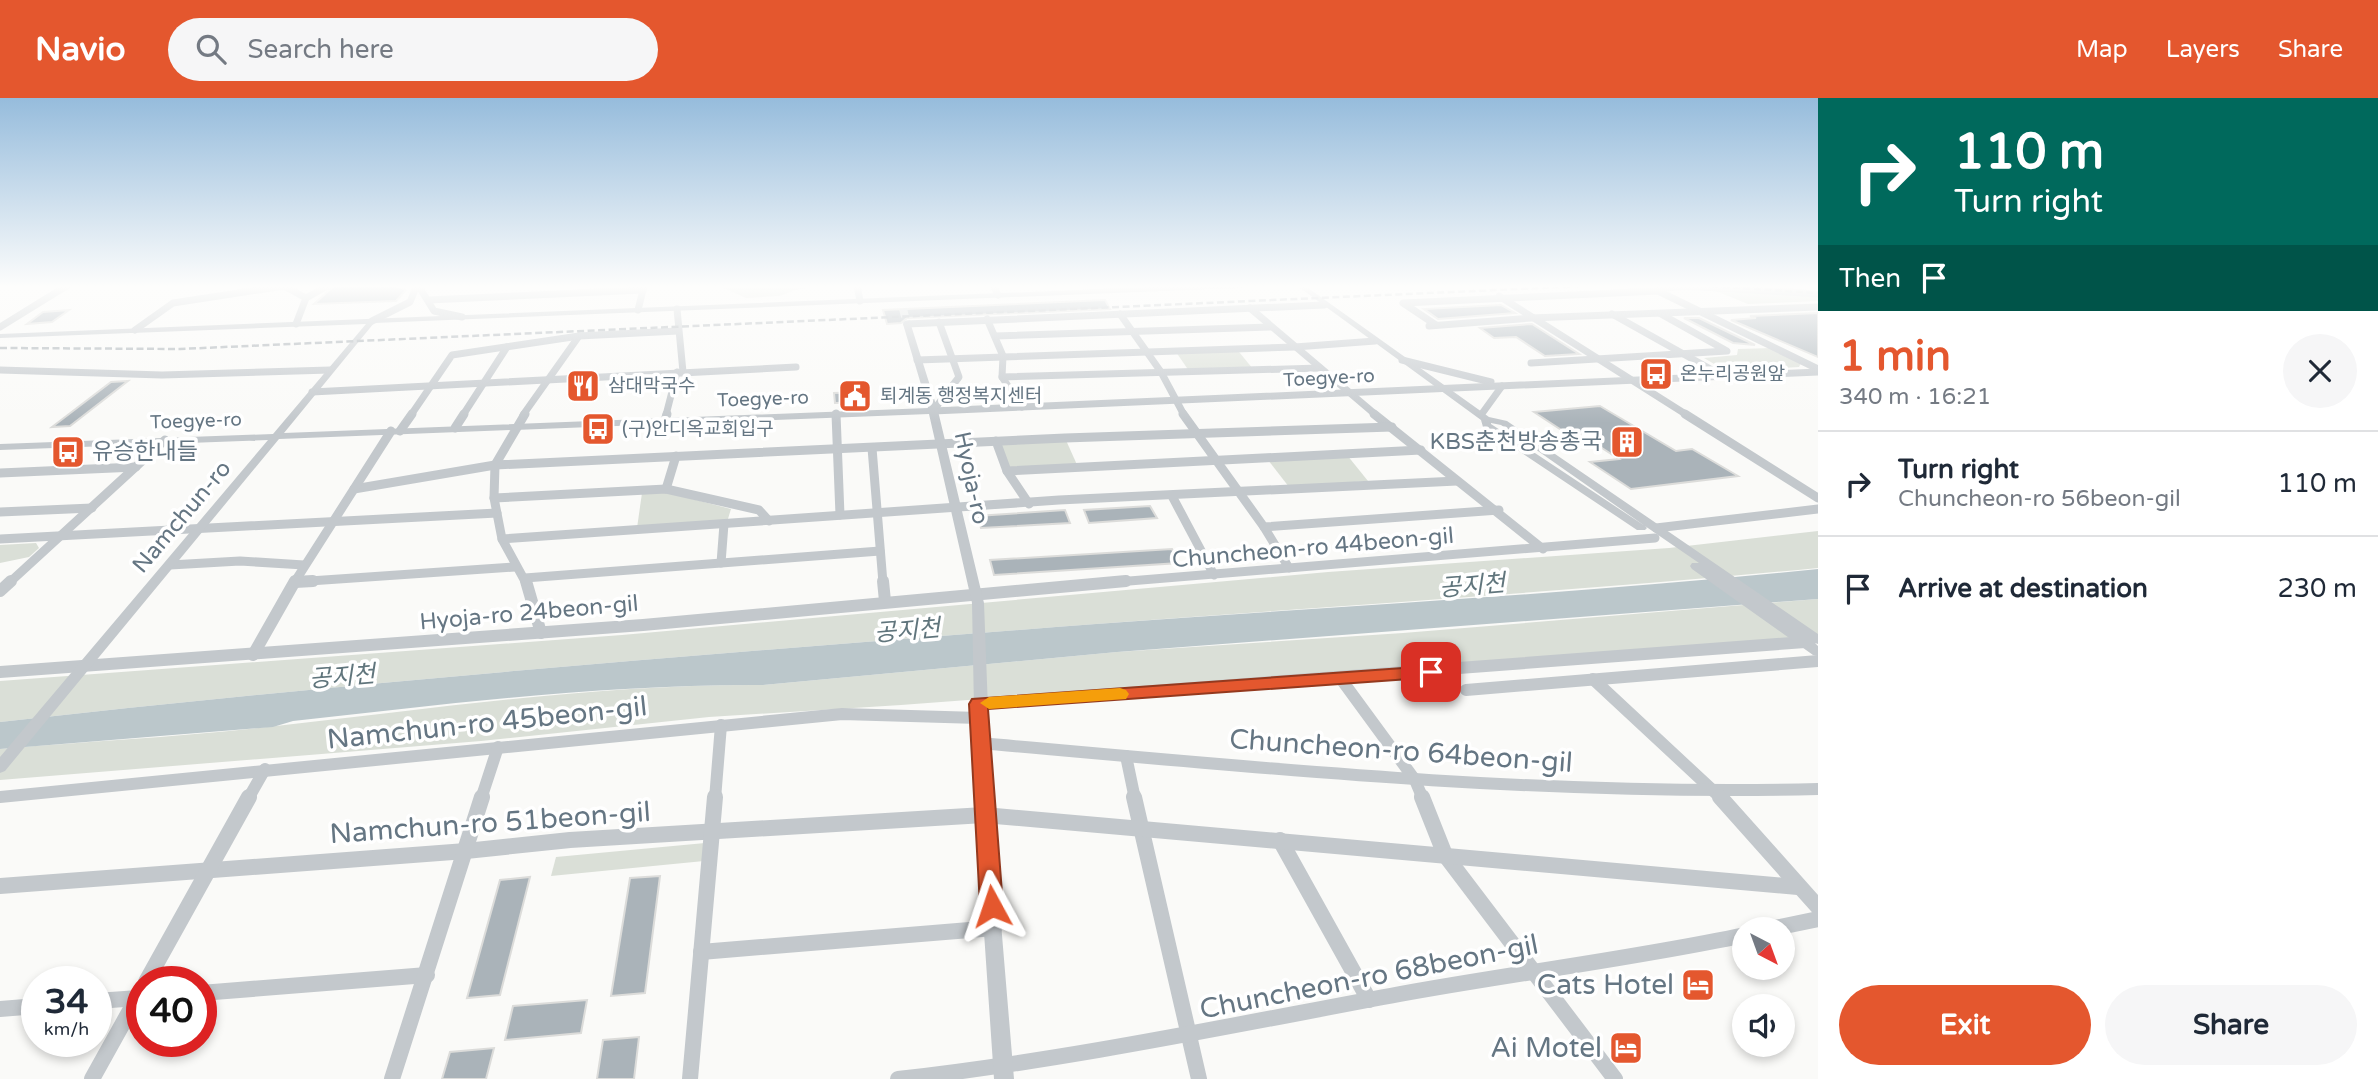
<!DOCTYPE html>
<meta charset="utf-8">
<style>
:root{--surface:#fff;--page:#f6f6f7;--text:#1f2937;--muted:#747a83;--line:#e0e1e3;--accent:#e4572e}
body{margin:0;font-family:"Varela Round","Noto Sans KR",sans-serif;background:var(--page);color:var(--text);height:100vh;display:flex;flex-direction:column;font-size:26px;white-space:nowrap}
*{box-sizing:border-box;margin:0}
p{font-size:23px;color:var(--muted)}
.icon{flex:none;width:38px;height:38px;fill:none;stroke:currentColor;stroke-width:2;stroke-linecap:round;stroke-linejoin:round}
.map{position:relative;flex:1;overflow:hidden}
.panel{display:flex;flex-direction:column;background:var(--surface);width:560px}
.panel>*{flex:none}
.hud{background:#00695c;color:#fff;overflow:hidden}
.needle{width:46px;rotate:139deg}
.fabs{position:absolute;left:1732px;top:819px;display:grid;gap:14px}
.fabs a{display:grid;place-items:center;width:63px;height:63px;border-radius:50%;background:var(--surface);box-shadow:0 4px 10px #0003;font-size:35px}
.speed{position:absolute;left:21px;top:868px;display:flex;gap:14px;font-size:35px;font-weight:700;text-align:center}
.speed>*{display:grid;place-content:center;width:91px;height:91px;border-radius:50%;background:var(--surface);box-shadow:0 4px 10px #0003;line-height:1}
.speed small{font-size:18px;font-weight:400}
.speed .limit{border:10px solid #d22;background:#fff;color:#111}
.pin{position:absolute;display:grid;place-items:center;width:60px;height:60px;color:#fff;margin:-30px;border-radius:14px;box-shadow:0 4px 10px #0006}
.me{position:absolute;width:77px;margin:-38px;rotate:355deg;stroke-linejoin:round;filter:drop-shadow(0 0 5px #0008)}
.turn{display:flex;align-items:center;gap:24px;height:147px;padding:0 21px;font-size:32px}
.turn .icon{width:91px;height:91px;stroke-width:2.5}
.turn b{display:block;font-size:49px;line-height:60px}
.then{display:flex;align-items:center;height:66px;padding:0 21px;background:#0003;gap:14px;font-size:26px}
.round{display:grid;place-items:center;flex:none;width:74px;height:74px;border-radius:37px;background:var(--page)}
.head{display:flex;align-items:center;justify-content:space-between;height:119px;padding:0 21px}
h1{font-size:42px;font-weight:800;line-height:52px;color:var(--accent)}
.primary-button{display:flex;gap:14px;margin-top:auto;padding:14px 21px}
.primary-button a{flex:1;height:80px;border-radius:42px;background:var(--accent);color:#fff;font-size:28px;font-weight:800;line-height:80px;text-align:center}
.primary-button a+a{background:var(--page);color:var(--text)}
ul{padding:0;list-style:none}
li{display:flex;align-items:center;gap:21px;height:105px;padding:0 21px;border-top:2px solid var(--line)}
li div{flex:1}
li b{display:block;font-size:26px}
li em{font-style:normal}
header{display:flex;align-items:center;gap:42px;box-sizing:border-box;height:98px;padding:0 35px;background:var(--accent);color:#fff}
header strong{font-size:33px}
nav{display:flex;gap:38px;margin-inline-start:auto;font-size:24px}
.search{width:490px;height:63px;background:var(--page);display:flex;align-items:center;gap:18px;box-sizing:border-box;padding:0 24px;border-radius:38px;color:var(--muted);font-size:26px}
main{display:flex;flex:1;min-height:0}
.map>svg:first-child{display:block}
</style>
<header>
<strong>Navio</strong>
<div class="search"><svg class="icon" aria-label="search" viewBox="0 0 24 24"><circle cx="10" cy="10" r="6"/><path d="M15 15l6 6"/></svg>Search here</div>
<nav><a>Map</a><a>Layers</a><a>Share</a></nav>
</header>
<main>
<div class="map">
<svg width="1818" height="981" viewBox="0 0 1818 981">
<rect width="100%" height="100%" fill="#fafaf8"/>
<g fill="#dadfd7">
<polygon points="717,187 829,187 799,191 779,198 746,200"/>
<polygon points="1711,191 1818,198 1818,203 1748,206"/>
<polygon points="1235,249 1253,271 1189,273 1174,251"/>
<polygon points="1772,250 1801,265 1799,269 1726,273 1704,260 1737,257 1738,251"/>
<polygon points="1065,340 1078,369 1007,373 996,343"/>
<polygon points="1347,357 1368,383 1289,389 1268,362"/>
<polygon points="661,393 731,411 727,424 637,430 642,395"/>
<path d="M 1818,433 L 1818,470 C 1577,493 1337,508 1096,526 C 730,554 364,583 0,624 L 0,583 L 622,537 L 1328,474 L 1669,450 Z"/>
<polygon points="36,445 39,450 29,459 0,465 0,447"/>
<path d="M 1818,501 L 1818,539 L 901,607 L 709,619 L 481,643 L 0,682 L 0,651 C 92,643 184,639 276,628 C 437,610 599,586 763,587 L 1117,554 L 1403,535 Z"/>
<polygon points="705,745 704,763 551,778 556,759"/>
</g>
<path fill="#bbc7cb" d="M 1818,471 L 1818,501 L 1117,554 L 763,587 C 606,586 449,606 293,623 L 273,629 L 0,651 L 0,624 C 364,583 730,554 1096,526 C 1337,508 1578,496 1818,471 Z"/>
<g fill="#aab3b9" stroke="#dcdcda" stroke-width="2">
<polygon points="335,187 395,187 406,192 396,203 314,206"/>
<polygon points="1105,202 1110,211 907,220 901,225 887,226 883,212"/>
<polygon points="1501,207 1515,215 1438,221 1424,211"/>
<polygon points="69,212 52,224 27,226 43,214"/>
<polygon points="1818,215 1818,259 1731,222 1756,220 1750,218"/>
<polygon points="1684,220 1699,220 1755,247 1733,245"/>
<polygon points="1532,226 1579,256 1545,258 1516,239 1494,240 1480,230"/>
<polygon points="128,283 70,328 52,329 111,284"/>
<polygon points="862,294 864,304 835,305 834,295"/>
<polygon points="1600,308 1676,353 1692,351 1738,378 1631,391 1590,364 1619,361 1580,336 1569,337 1534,314"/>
<polygon points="1150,408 1157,420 1089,425 1084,412"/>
<polygon points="1065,412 1070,425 981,430 977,418"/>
<polygon points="1172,451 1179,465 994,477 990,462"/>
<polygon points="660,778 645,895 611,898 630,780"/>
<polygon points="530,779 500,897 467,900 500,782"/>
<polygon points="587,902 581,935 505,942 513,908"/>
<polygon points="639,939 634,981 597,981 603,942"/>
<polygon points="494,950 486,981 442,981 450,954"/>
</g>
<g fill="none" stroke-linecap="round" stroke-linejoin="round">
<polyline stroke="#d5d9db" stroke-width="8" stroke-dasharray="8 4.5" stroke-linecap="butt" points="903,211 907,226"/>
<g stroke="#c3c8cc" stroke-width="7">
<polyline points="418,187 434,213 462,219"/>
<polyline points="857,187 860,203"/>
<polyline points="993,187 998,197"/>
<polyline points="284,188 306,200 296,226"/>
<polyline points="1657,191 1685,188 1818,196"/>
<polyline points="1499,198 1687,317"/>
<polyline points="306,200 329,187"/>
<polyline points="428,202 643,192"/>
<polyline points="1250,210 1376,317"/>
<polyline points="677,211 683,274"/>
<polyline points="638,212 644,188"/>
<polyline points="1120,216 1161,274 1184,317"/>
<polyline points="1612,216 1721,277"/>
<polyline points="987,221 1003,258 1002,279 1022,309"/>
<polyline points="372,223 410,204 417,187"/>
<polyline points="907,226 1324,207"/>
<polyline points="1436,227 1403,205 1658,193 1818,271"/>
<polyline points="1429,228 1531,220 1818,209"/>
<polyline points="0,229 68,187"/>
<polyline points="135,232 173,205 284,188"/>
<polyline points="995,238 1270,229"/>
<polyline points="917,262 1295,249 1375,243"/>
<polyline points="1402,262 1491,284"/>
<polyline points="1531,265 1727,253 1661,216"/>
<polyline points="0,272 162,277 330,272"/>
<polyline points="1002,279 1320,270"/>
<polyline points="312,294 796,269"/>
<polyline points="933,313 1818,274"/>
<polyline points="933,313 959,279 939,224"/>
<polyline points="411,317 452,257 579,238 678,233"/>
<polyline points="463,317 507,249"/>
<polyline points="523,317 579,238"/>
<polyline points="666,317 677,274"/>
<polyline points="1481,317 1502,288"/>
</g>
<g stroke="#c3c8cc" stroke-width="9">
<polyline points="525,316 495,367 494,400 502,441 526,485"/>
<polyline points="836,316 840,417"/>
<polyline points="1183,316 1264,429 1289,470"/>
<polyline points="1374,316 1543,451"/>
<polyline points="1685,316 1818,400"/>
<polyline points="665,323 667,316"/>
<polyline points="455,330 464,316"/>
<polyline points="400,333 412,316"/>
<polyline points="996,343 1007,373 1029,406"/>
<polyline points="872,350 883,485"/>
<polyline points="1007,373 1421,352"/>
<polyline points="0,375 136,369"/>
<polyline points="354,391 495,367 1065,340 1392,329"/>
<polyline points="666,391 676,358"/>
<polyline points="1172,398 1214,477"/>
<polyline points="494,400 666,391 759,412 769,423"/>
<polyline points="0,414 92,410"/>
<polyline points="1264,429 1499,412"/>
<polyline points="1656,430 1818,411"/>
<polyline points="0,441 497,415"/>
<polyline points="502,441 1059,402 1457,383"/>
<polyline points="721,465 724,426"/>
<polyline points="170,467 240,463 304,467"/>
<polyline points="525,480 880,453"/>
<polyline points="295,484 515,469"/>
<polyline points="9,485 165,342"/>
<polyline points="294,485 391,333"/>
<polyline points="1105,485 1655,440"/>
</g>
<g stroke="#c3c8cc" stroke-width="12">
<polyline points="526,483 541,535"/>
<polyline points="883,483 885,503"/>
<polyline points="295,484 313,483"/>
<polyline points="0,493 11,483"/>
<polyline points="253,557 295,483"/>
<polyline points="0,574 643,527 1126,483"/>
<polyline points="1341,581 1415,682 1423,701"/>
<polyline points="1593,581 1722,701"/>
<polyline points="1466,592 1818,563"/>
<polyline points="978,606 1805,544"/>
<path d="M 980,645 C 1259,670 1537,698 1818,691"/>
<polyline points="1126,658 1135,701"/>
<polyline points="0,699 842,616 979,620"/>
<polyline points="248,701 265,671"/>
<polyline points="481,701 498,649"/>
<polyline points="715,701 721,627"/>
</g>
<g stroke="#c3c8cc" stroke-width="16">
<polyline points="1134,699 1199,981"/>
<polyline points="1422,699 1445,757 1615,981"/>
<polyline points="1720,699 1818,809"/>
<polyline points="1280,742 1369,902"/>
<polyline points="0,788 466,753 570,742 984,717 1798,789"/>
<polyline points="1770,831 1818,821"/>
<polyline points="701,854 994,830"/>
<polyline points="146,884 249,699"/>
<polyline points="201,895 427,877"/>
<polyline points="96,903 139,900"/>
<polyline points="0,911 37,908"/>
<polyline points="92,981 142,891"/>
<polyline points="392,981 482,699"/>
<polyline points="690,981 715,699"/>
<path d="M 898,981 C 1067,962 1233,927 1400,896 C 1515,875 1631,861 1745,837"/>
</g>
<g fill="#c3c8cc" fill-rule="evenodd">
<polygon points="1198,187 1264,187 1261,189 374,225 284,335 928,310 903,226 910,224 938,313 984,505 992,717 1014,981 994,981 976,717 972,505 929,316 279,341 5,673 0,675 0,659 268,342 0,352 0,346 273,336 366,226 0,240 0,236"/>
<path d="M 1296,187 L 1304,187 L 1489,319 L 1507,323 L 1818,536 L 1818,546 L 1815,545 L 1818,548 L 1818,558 L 1813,557 L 1692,471 L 1690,468 L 1692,465 L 1699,465 L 1645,428 L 1647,430 L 1645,432 L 1637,432 L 1483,329 L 1481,322 ZM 1491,325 L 1501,327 L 1645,428 L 1491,326 Z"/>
</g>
<g stroke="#a2aab0" stroke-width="2.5" stroke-dasharray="7 3.5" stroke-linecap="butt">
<polyline points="1691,187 1818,195"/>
<polyline points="0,250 180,251 1607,187"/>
</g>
</g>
<linearGradient id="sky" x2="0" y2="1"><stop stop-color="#96bcdc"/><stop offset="0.58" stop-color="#fdfdfc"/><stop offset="1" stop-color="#fdfdfc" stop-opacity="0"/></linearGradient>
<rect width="1818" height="325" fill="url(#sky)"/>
<polygon fill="#e4572e" stroke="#94391e" stroke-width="2" points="1431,568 1437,570 1439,574 1437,579 988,611 1003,808 1000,815 992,818 984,815 980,808 969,606 972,601"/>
<polygon fill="#f59e0b" points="1120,590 1126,592 1129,596 1126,601 989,611 980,605 989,599"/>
<defs>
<symbol id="bus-square" viewBox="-11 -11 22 22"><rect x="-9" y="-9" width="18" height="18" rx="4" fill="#e4572e" stroke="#fff"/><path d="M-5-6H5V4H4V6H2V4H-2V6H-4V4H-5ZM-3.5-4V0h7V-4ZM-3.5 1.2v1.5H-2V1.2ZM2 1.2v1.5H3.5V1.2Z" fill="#fff"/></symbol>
<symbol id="restaurant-square" viewBox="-11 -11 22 22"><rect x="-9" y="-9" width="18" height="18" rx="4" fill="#e4572e" stroke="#fff"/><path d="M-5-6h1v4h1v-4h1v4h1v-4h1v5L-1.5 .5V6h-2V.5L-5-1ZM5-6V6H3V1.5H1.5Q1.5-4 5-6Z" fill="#fff"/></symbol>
<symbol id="civic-square" viewBox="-11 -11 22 22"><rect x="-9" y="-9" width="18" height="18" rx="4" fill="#e4572e" stroke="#fff"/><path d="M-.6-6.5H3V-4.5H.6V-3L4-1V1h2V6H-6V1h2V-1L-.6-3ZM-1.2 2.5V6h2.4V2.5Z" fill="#fff"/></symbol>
<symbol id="building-square" viewBox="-11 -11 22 22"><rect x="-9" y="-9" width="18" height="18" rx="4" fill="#e4572e" stroke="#fff"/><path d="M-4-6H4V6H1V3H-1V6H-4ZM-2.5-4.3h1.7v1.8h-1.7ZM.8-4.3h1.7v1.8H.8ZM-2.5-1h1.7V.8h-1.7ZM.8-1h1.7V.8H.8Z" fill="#fff"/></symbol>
<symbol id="hotel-square" viewBox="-11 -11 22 22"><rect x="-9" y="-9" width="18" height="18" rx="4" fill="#e4572e" stroke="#fff"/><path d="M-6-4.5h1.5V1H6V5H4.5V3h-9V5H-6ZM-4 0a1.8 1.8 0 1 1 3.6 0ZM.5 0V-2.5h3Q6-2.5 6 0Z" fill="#fff"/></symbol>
</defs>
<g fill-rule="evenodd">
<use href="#bus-square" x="1637" y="257" width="38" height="38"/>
<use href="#restaurant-square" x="564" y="269" width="38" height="38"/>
<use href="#civic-square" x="836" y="279" width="38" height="38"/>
<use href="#bus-square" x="579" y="312" width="38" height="38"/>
<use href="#building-square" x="1608" y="325" width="38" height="38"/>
<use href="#bus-square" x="49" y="335" width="38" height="38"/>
<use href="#hotel-square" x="1679" y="868" width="38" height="38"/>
<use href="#hotel-square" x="1607" y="931" width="38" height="38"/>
</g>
<g text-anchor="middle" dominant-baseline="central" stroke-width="7" stroke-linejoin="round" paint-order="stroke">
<g font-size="19" fill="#657683" stroke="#fff" text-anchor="start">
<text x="1680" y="276">온누리공원앞</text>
<text x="608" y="288">삼대막국수</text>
<text x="880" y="298">퇴계동 행정복지센터</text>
<text x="622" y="331">(구)안디옥교회입구</text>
</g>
<g font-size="19" fill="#657683" stroke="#fff">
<text transform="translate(1329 280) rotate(-3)">Toegye-ro</text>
<text transform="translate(763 301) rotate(-2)">Toegye-ro</text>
<text transform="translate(196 323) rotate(-2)">Toegye-ro</text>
</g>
<g font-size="23" fill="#657683" stroke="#fff" text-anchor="end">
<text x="1602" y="344">KBS춘천방송총국</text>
<text x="92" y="354" text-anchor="start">유승한내들</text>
</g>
<g font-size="23" fill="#657683" stroke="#fff">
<text transform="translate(971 380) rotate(78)">Hyoja-ro</text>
<text transform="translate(182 419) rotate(-50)">Namchun-ro</text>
<text transform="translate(1313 450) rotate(-5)">Chuncheon-ro 44beon-gil</text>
<text transform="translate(529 515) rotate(-5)">Hyoja-ro 24beon-gil</text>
</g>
<g font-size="24" font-style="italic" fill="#60757c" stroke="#fff">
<text transform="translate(1472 488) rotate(-5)">공지천</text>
<text transform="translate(907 533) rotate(-5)">공지천</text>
<text transform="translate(342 579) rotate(-5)">공지천</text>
</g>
<g font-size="28" fill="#657683" stroke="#fff">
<text transform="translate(487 625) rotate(-6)">Namchun-ro 45beon-gil</text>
<text transform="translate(1401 653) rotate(4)">Chuncheon-ro 64beon-gil</text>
<text transform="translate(490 725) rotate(-4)">Namchun-ro 51beon-gil</text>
<text transform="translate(1369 879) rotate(-11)">Chuncheon-ro 68beon-gil</text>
</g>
<g font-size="28" fill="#657683" stroke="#fff" text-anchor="end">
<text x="1674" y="887">Cats Hotel</text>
<text x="1602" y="950">Ai Motel</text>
</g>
</g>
</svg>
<div class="fabs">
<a><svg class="needle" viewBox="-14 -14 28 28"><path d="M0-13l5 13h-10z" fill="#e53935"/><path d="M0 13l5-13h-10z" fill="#747a83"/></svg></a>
<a><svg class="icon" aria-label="sound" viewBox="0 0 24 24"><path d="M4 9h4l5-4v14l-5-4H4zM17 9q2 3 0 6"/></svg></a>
</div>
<div class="speed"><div>34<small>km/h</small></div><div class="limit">40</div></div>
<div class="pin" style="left:1431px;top:574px;background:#d93025"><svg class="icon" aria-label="arrive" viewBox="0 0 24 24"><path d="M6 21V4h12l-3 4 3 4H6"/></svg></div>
<svg class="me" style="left:992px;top:808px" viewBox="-20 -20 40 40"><path d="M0-17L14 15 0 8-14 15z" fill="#e4572e" stroke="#fff" stroke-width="4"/></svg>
</div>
<section class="panel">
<div class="hud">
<div class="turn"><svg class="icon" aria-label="right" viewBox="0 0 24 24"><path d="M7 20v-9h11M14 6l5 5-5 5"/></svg><div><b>110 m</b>Turn right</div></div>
<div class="then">Then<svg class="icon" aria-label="arrive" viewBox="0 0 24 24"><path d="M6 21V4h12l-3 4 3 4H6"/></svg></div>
</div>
<div class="head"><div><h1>1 min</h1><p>340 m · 16:21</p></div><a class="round"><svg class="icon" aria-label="close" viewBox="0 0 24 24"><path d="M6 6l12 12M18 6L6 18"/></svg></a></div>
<ul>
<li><svg class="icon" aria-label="right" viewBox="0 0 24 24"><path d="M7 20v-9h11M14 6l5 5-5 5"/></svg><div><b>Turn right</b><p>Chuncheon-ro 56beon-gil</p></div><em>110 m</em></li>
<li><svg class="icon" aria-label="arrive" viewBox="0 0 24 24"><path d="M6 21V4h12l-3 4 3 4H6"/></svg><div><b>Arrive at destination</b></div><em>230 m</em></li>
</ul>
<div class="primary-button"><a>Exit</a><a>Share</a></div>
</section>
</main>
